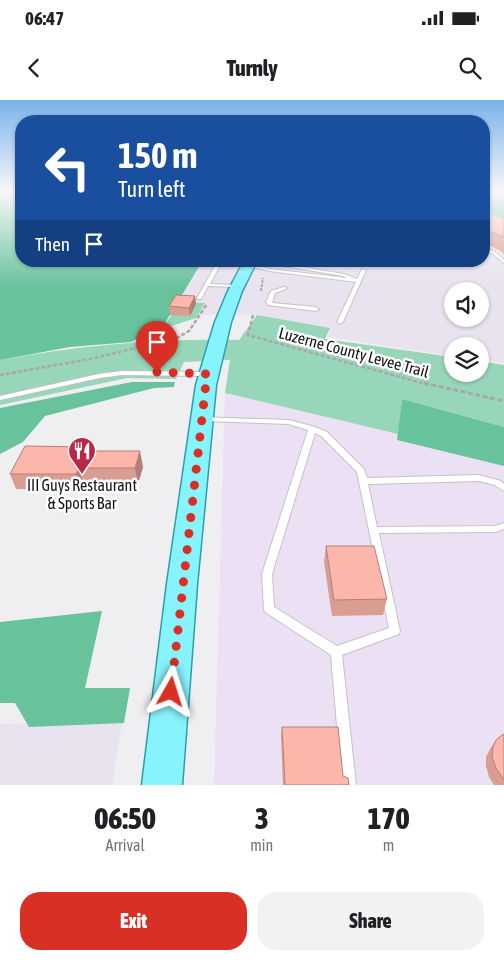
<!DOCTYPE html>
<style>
:root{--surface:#fff;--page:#f2f2f2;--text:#202124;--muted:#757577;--accent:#d93025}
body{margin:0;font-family:"Asap Condensed",sans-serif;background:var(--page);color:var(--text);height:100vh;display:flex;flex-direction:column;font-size:19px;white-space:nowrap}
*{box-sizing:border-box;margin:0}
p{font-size:16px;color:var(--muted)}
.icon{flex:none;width:28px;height:28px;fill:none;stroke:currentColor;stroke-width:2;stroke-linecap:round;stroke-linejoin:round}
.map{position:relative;height:685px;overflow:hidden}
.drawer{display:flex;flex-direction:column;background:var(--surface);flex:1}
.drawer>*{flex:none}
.hud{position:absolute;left:15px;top:15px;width:475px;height:152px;border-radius:20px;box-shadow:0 1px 4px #0004;background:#1a4fa0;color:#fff;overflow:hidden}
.tools{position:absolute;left:444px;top:182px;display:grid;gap:10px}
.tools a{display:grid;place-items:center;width:45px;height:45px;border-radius:50%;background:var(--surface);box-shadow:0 1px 4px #0004;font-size:25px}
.pin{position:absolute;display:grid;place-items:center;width:42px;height:42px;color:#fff;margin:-51px -21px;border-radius:50% 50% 50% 0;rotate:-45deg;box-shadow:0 0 5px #0007}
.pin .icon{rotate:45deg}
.me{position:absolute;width:55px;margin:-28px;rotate:6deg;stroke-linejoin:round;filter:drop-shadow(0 0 4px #0008)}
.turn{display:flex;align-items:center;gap:18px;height:105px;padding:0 20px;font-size:22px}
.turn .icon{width:65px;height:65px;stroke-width:2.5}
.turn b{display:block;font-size:35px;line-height:42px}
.then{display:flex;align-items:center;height:48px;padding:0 20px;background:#0003;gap:10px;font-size:19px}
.eta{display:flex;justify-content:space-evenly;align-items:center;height:85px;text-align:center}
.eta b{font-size:30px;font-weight:800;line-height:35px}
.cta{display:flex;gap:10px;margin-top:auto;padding:10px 20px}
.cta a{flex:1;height:58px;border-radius:20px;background:var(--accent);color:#fff;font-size:20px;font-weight:800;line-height:58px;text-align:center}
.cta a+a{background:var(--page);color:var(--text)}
.status{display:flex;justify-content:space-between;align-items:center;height:35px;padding:0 25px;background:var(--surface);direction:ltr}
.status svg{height:14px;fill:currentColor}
header{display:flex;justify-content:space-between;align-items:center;height:65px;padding:0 20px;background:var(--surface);font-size:22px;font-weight:800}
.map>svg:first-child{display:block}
</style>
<div class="status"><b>06:47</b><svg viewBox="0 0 49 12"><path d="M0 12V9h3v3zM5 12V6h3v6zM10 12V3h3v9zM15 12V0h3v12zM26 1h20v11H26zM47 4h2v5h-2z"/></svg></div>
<header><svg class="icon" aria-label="back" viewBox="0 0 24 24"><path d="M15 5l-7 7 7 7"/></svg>Turnly<svg class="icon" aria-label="search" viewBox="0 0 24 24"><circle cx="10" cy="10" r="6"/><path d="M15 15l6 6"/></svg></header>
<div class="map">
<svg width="504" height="685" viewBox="0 0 504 685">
<rect width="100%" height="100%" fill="#efeef1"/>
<g fill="#e8e3ee" fill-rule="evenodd">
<path d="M 484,113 L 504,119 L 504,263 L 480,260 L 480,246 L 452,246 L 452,256 L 328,237 L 330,228 L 257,215 L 170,215 L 203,162 L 262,165 L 265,161 L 484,161 ZM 452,191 L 480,191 L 480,219 L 452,219 Z"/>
<polygon points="122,622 112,685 0,685 0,624"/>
</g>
<polygon fill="#ece0f4" points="225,293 398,334 398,340 504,366 504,685 214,685"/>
<g fill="#97d6b9">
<polygon points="180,202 205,203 196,218 144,235 166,223"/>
<path d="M 257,215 L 330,228 L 325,239 L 452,257 L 452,274 L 480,274 L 480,261 L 504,265 L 504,327 L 402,299 L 398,334 L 225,293 L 230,260 L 184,262 L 176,279 L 127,278 L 0,305 L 0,260 C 81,245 158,238 239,240 Z"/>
</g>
<g fill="#68c29c">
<polygon points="0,91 21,91 21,161 236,161 235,163 202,162 165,223 131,242 70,247 0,260"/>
<polygon points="484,91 504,91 504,118 484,111"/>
<polygon points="132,282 175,282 174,287 154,288 45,316 23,342 0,354 0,308"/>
<polygon points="402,299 504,327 504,366 397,340"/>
<polygon points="102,511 85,588 130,588 124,623 29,627 15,603 0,603 0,522"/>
</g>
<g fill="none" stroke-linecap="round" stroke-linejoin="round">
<polyline stroke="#74b1ea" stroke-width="2.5" points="484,100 504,108"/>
<defs>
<g id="service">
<polygon points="484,147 495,152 504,160 504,163 493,154 484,149"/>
<path d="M 272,162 L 344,174 L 357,179 L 362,169 L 366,170 L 343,222 L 340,224 L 337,222 L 356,182 L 269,171 L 247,165 L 249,164 ZM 272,164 L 343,176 L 348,178 L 269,169 L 257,166 Z"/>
<polygon points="215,166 219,167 210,184 237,185 239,186 237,187 208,186 201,199 197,199 197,198"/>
<polygon points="284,187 286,187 286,189 275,193 272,203 316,207 319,209 316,211 268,205 266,202 271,191"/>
<polygon points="122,271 207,272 210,274 207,276 122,275 99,278 0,300 0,296 99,274"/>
<path d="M 200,317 L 289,320 L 315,327 L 327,332 L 364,369 L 367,378 L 479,375 L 501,381 L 504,384 L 504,391 L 495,385 L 479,381 L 368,384 L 377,427 L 495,426 L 504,423 L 504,429 L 495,432 L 379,433 L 400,531 L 399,534 L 342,555 L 356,685 L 342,685 L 331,555 L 265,512 L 264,509 L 262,474 L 308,330 L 288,324 L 203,321 L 200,321 L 199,319 ZM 315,333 L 321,336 L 357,372 L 389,528 L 337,546 L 274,507 L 272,474 Z"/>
</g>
<polygon id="primary" points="244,161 257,161 242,191 231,222 216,285 197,484 182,685 142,685 167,484 196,285 215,222 228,191"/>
</defs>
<use href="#service" stroke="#c3c2c5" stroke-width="2"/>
<use href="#primary" stroke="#2ba0ab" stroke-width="3"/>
<polyline stroke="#a9a8ab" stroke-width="2" stroke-dasharray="3 1" stroke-linecap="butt" points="261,191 263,178"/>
<g stroke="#a9a8ab" stroke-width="2.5" stroke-dasharray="4 2" stroke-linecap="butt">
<polyline points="253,215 248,235 429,285"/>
<polyline points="0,275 90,259 177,238 189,231 207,204"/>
</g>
<polyline stroke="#a9a8ab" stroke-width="3" stroke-dasharray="5 2.5" stroke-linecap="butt" points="424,283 504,301"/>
<use href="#service" fill="#fff" fill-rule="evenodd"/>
<use href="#primary" fill="#87f3fd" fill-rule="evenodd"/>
</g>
<g fill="#da9d92">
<polygon points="484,111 504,118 504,154 499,150 484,143"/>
<polygon points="195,196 196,204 190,216 170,215 169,206"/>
<polygon points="88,351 143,367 138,384 83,383 81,390 16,389 10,374"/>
<polygon points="326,446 387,499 383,515 332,516 324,462"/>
<polygon points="282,627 343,676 349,685 283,685 281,636"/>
<polygon points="504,634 504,685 494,685 489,677 486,666 486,657 490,649 496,640"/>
</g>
<g fill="#b18077">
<polygon points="195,196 196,204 190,216 189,208"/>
<polygon points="140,351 143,367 138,384 135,368"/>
<polygon points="79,368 83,383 81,390 76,374"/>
</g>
<g fill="#fdb7aa" stroke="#b18077">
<polygon points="484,111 504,118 504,137 484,129"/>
<polygon points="176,195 195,196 189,208 169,206"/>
<polygon points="25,346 87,347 85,351 140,351 135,368 79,368 76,374 10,374"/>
<polygon points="326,446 374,446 387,499 334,500"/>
<polygon points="282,627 338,627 343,676 348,678 349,685 285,685"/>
<polygon points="504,634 504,680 496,668 492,657 493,647 496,640 502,635"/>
</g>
<linearGradient id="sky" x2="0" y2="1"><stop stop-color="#79b3e9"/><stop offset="0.49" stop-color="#f8f7f9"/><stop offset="1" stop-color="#f8f7f9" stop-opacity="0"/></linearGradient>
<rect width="504" height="187" fill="url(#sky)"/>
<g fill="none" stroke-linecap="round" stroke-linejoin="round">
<polyline stroke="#d93025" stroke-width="9" stroke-dasharray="0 16.2" points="157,272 207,274 171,592"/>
</g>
<defs>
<symbol id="restaurant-pin" viewBox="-11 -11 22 30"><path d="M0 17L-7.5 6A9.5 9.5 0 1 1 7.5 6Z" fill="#b92846" stroke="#fff"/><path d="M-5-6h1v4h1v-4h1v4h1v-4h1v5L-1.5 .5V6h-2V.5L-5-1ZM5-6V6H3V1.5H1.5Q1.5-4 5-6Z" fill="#fff"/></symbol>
</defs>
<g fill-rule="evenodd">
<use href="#restaurant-pin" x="66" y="335" width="32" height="43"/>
</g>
<g text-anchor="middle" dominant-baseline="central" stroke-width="5" stroke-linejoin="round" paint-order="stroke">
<g font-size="16" fill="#141415" stroke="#fff">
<text transform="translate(354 252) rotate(15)">Luzerne County Levee Trail</text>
</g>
<g font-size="16" fill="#141415" stroke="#fff">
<text x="82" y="385">III Guys Restaurant<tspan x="82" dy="18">&amp; Sports Bar</tspan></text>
</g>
</g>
</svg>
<div class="tools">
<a><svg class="icon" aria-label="sound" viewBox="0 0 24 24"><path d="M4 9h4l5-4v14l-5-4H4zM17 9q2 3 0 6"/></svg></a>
<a><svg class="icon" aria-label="layers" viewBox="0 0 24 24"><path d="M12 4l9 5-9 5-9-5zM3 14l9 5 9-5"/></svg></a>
</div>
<div class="pin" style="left:157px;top:272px;background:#d93025"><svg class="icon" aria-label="arrive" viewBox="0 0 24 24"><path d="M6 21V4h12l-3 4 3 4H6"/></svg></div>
<svg class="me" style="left:171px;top:592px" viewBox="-20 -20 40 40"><path d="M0-17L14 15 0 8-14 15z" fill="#d93025" stroke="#fff" stroke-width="4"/></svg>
<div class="hud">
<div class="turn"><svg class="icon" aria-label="left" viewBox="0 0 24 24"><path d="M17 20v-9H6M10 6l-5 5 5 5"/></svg><div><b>150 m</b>Turn left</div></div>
<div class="then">Then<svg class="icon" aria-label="arrive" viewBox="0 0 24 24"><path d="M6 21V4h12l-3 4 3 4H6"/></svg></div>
</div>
</div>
<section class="drawer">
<div class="eta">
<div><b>06:50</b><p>Arrival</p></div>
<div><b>3</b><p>min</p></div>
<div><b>170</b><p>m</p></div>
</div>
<div class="cta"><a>Exit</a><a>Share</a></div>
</section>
